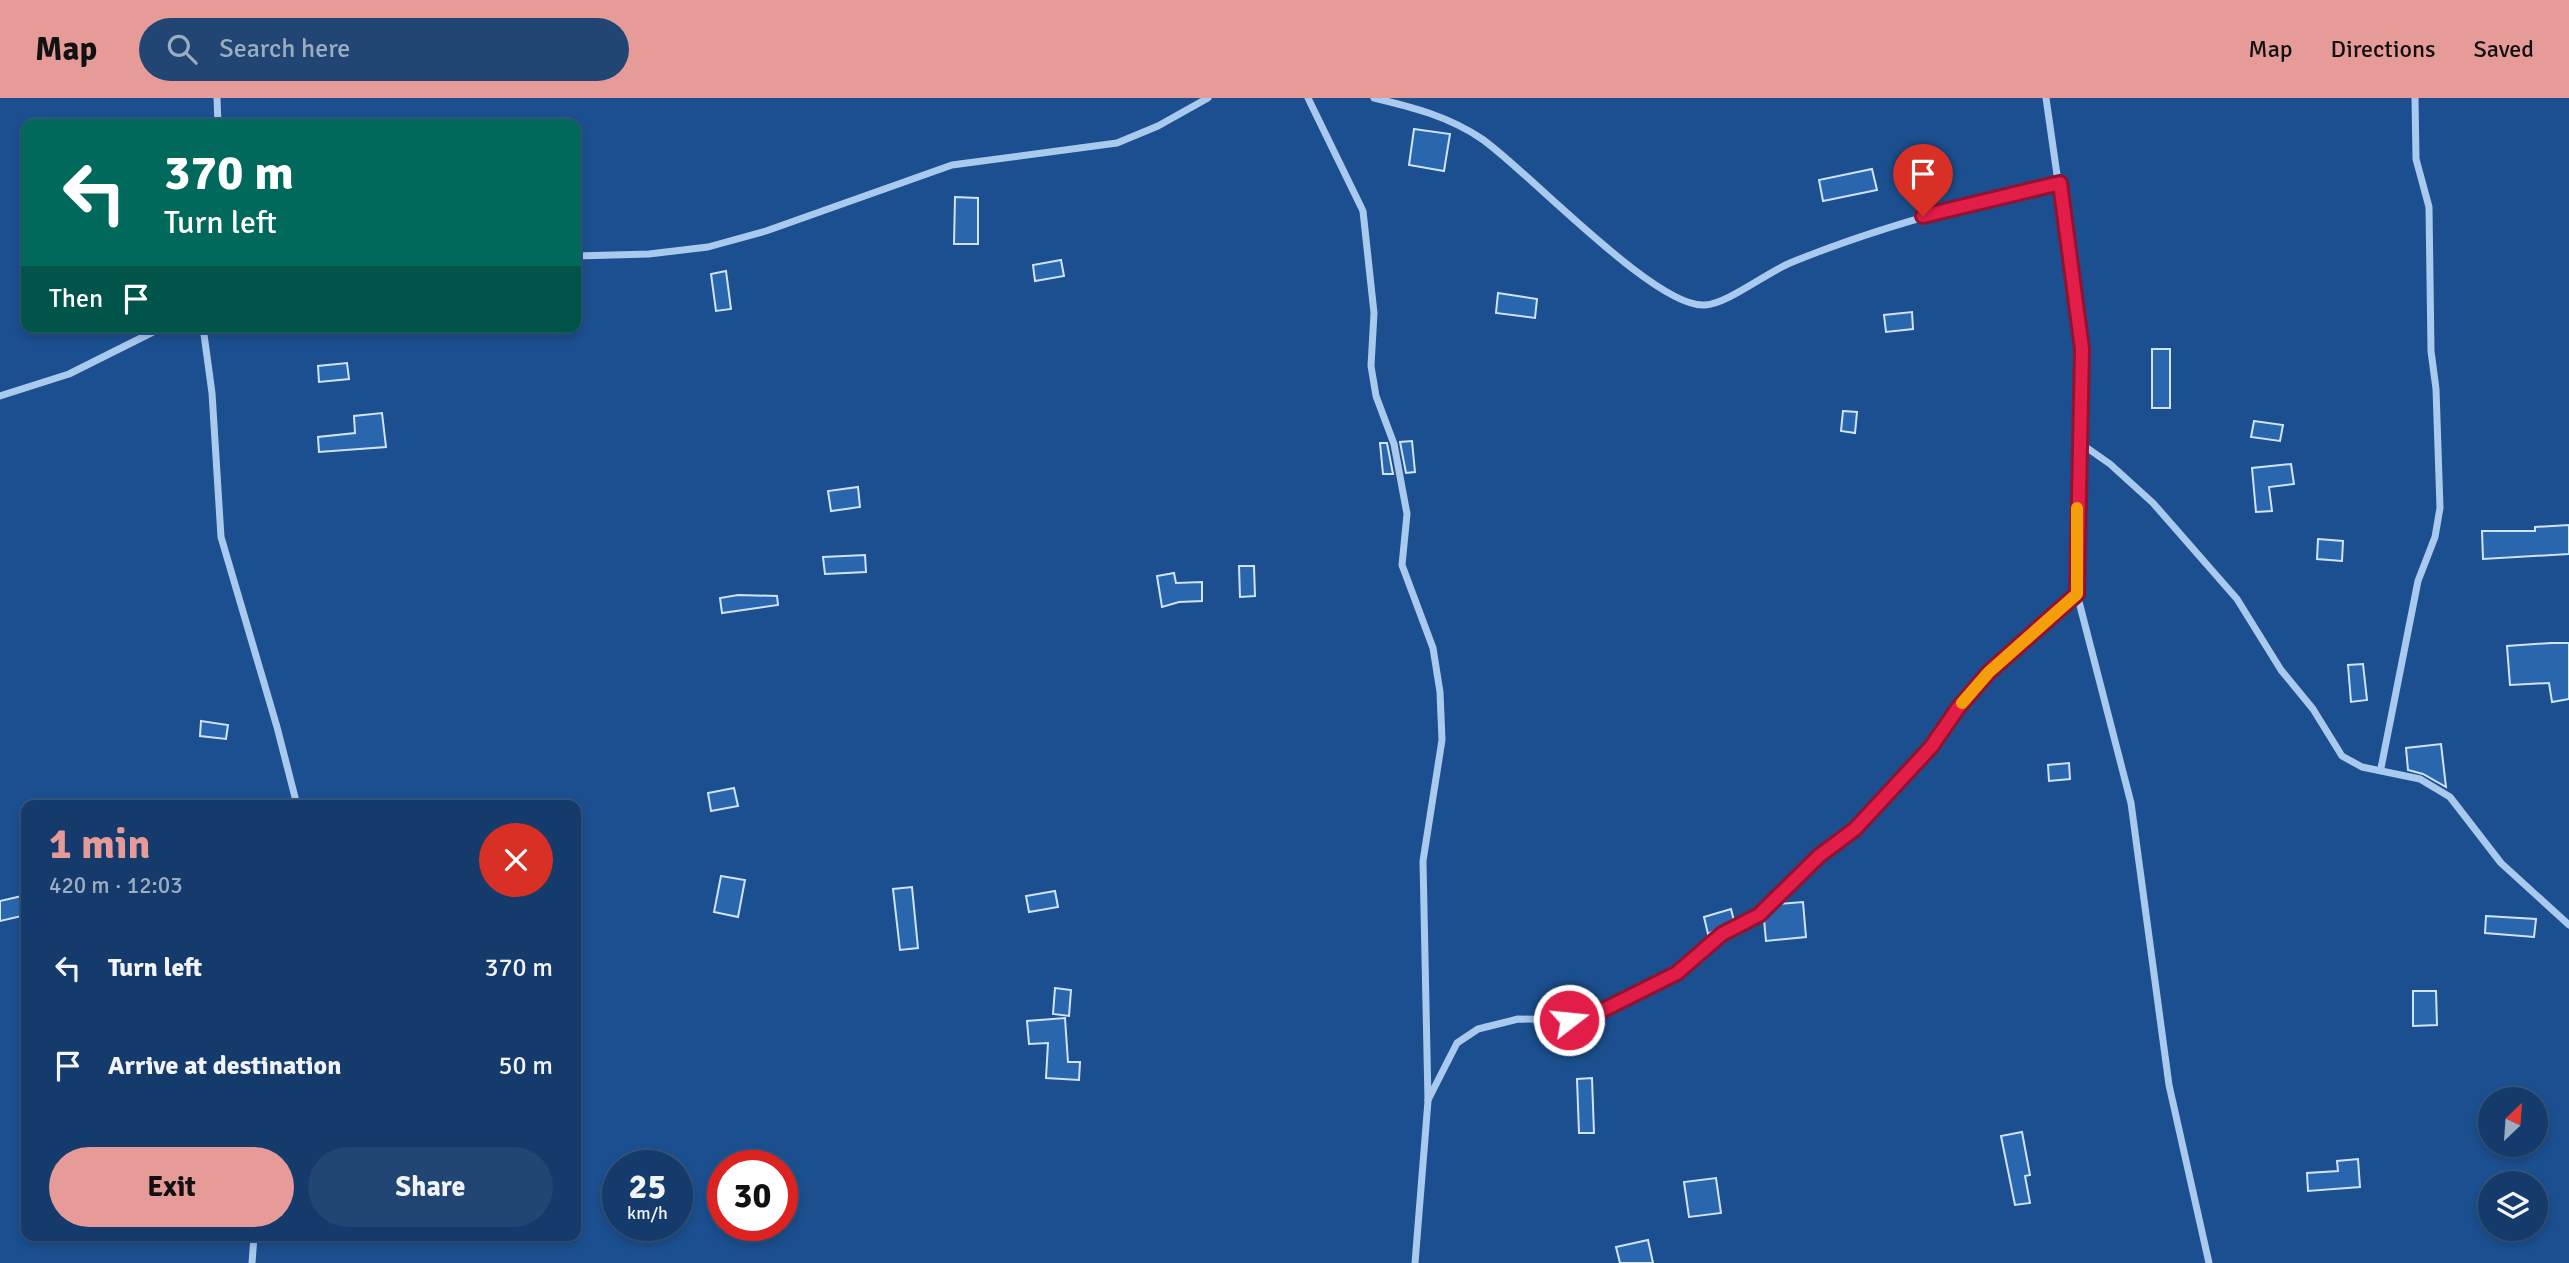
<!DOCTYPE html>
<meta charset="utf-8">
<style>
:root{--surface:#143b6b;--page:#214673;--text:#f1f3f6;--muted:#9dadc1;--line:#33557e;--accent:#e69b98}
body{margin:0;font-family:Signika,sans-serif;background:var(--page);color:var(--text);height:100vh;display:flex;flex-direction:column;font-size:26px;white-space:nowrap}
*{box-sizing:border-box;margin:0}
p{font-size:23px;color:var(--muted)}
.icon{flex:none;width:38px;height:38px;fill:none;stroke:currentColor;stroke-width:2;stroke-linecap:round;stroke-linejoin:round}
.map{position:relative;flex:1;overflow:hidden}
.side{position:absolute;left:21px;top:702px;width:560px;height:441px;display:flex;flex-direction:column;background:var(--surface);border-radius:14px;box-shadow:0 4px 10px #0003,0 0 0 2px var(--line)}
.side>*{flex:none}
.hud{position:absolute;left:21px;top:21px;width:560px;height:214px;border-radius:14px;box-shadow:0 4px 10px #0003,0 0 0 2px var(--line);background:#00695c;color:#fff;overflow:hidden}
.needle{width:46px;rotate:25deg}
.buttons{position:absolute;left:2478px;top:989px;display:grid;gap:14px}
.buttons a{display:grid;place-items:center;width:70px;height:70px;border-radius:50%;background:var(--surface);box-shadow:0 4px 10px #0003,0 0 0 2px var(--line);font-size:35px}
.speed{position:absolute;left:602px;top:1052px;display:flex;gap:14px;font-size:35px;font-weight:700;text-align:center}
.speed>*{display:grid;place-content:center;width:91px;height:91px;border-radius:50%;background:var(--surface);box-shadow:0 4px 10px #0003,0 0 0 2px var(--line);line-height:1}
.speed small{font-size:18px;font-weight:400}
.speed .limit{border:10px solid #d22;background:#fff;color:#111}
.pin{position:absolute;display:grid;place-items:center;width:60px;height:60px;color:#fff;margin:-72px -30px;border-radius:50% 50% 50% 0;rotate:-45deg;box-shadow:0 0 7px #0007}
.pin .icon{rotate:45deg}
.me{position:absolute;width:77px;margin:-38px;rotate:74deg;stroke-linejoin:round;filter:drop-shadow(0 0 5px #0008)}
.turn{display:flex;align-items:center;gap:24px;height:147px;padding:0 28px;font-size:32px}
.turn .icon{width:91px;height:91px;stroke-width:2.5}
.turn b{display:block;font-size:49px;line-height:60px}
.then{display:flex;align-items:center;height:66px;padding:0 28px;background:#0003;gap:14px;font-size:26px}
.round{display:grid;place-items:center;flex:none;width:74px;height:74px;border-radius:37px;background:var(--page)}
.head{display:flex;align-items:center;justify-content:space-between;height:119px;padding:0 28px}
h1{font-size:42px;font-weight:700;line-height:52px;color:var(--accent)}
.action{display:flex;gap:14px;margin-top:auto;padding:14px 28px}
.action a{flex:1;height:80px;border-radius:42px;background:var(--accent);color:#111;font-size:28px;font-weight:700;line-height:80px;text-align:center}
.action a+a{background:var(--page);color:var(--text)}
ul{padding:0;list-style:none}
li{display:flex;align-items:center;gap:21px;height:98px;padding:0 28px}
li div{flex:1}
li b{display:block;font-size:26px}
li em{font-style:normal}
header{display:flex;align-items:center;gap:42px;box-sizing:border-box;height:98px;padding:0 35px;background:var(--accent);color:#111}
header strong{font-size:33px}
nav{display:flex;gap:38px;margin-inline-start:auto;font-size:24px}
.search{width:490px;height:63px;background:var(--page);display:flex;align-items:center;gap:18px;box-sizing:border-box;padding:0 24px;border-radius:38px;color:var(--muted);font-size:26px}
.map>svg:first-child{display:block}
</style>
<header>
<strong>Map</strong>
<div class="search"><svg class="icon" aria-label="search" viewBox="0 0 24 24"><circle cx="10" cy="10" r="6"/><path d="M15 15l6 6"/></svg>Search here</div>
<nav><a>Map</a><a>Directions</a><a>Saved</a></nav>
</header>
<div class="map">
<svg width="2569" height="1165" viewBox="0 0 2569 1165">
<rect width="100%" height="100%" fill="#1b4f8f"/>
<g fill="#2a66ad" stroke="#cfe3fa" stroke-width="2">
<polygon points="1414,31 1450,36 1444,73 1409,67"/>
<polygon points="1872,71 1877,92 1823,103 1819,82"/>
<polygon points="955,99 978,100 978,146 954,146"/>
<polygon points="1061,162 1064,178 1035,183 1033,167"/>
<polygon points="726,173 731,211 716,213 711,176"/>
<polygon points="1498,195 1537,201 1535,220 1496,215"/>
<polygon points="1912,214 1913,231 1886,234 1884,217"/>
<rect x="2152" y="251" width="18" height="59"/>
<polygon points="347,265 349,281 319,284 318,268"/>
<polygon points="1843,313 1857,314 1855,335 1841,333"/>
<polygon points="382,315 386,349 319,354 318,339 355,335 354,318"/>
<polygon points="2254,323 2283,327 2280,343 2251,339"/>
<polygon points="1412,343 1415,374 1406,375 1400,344"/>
<polygon points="1380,345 1387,345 1393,376 1383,376"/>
<polygon points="2291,366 2294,386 2269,389 2272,413 2256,414 2252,370"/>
<polygon points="858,389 860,409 831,413 828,393"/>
<polygon points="2569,427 2569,456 2483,461 2482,433 2535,433 2535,429"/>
<polygon points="2318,441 2343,443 2342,463 2317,461"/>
<polygon points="865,457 866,474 825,476 823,459"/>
<polygon points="1239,468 1254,468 1255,498 1240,499"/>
<polygon points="1174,475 1176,485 1202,484 1202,503 1179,504 1162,509 1157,478"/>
<polygon points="738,497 777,498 778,507 722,515 720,500"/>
<polygon points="2551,545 2569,545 2569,601 2552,604 2549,585 2510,587 2507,548"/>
<polygon points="2363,566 2367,602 2351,604 2348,567"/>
<polygon points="201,623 228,627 226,641 200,638"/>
<polygon points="2441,646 2446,689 2423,676 2408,672 2406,650"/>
<polygon points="2069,665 2070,681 2049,683 2048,667"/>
<polygon points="734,690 738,708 711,713 708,695"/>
<polygon points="721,778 745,782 738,819 714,814"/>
<polygon points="912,789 918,850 900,852 893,791"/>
<polygon points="1055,793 1058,809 1029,814 1026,798"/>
<polygon points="26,797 26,817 0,823 0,803"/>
<polygon points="1803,804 1806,839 1766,843 1764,821 1778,806"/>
<polygon points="1731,811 1734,823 1708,836 1704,819"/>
<polygon points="2486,818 2536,821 2534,839 2485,835"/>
<polygon points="1055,890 1071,892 1069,918 1053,916"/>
<polygon points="2413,893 2436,893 2437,927 2413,928"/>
<polygon points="1065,920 1068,964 1080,964 1079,982 1046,980 1048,945 1029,946 1027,923"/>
<polygon points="1592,980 1594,1035 1579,1035 1577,981"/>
<polygon points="2022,1034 2030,1077 2025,1078 2030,1105 2015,1107 2001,1038"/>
<polygon points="2358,1061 2360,1089 2308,1093 2307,1075 2338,1073 2337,1063"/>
<polygon points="1716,1080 1721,1115 1689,1119 1684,1084"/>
<polygon points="1648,1142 1653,1165 1620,1165 1616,1149"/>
</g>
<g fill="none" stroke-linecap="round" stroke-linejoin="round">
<g stroke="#a9c9ee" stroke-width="7">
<polyline points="217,0 218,26"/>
<polyline points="1308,0 1363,113 1374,215 1371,268 1376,298 1394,346 1407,416 1402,467 1433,550 1440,594 1442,642 1423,763 1428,1003 1415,1165"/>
<path d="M 1374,0 C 1412,9 1448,18 1482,41 C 1529,74 1656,211 1705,207 C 1727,206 1766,175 1790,165 C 1877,129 1968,105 2060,85"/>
<polyline points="2046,0 2082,251 2077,496 2131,705 2169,987 2209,1165"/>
<polyline points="576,158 649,156 708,149 766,133 952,67 1117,45 1158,28 1208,0"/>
<polyline points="203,229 212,295 221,439 277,629 297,707"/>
<polyline points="0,298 69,276 163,229"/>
<polyline points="2080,345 2110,366 2153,405 2237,501 2281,572 2313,611 2342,658 2362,669 2420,681 2450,699 2501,765 2569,827"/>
<polyline points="2381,670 2418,483 2435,439 2440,410 2436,291 2431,253 2429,109 2416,61 2415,0"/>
<polyline points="1428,1002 1457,945 1478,931 1518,921 1569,922 1599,914 1677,875 1722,836 1759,817 1819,758 1855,731 1931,649 1958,610 1989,574 2077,496"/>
<polyline points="252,1165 254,1138"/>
</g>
</g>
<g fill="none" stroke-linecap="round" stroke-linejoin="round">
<defs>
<polyline id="route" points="1569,922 1599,914 1677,875 1722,836 1759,817 1819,758 1855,731 1931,649 1958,610 1989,574 2077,496 2082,251 2060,85 1923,118"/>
</defs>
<use href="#route" stroke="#92132f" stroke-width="18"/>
<use href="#route" stroke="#e11d48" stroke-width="12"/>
<polyline stroke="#f59e0b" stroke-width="12" points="1962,605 1989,574 2077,496 2077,410"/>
</g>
</svg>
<div class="buttons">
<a><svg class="needle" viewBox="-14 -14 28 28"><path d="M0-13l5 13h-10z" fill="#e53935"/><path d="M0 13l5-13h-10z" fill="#9dadc1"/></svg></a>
<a><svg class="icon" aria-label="layers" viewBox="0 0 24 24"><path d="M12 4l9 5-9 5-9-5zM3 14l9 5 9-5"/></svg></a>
</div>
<div class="speed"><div>25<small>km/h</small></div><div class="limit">30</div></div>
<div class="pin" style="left:1923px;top:118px;background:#d93025"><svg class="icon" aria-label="arrive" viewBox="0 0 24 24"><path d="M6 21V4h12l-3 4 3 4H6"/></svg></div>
<svg class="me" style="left:1569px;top:922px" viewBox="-20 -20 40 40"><circle r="17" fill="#e11d48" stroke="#fff" stroke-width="3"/><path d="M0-11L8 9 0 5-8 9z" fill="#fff"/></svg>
<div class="hud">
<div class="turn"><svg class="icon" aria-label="left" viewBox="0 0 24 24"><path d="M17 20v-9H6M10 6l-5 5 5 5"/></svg><div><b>370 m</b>Turn left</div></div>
<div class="then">Then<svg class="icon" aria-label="arrive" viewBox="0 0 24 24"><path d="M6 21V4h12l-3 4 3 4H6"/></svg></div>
</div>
<section class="side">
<div class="head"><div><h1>1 min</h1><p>420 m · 12:03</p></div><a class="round" style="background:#d93025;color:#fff"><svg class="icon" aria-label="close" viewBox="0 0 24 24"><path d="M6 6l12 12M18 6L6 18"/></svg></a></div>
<ul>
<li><svg class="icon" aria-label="left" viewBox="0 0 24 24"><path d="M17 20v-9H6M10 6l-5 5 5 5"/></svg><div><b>Turn left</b></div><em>370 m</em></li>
<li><svg class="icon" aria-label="arrive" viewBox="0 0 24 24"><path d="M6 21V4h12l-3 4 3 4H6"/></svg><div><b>Arrive at destination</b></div><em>50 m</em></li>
</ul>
<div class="action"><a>Exit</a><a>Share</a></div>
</section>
</div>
